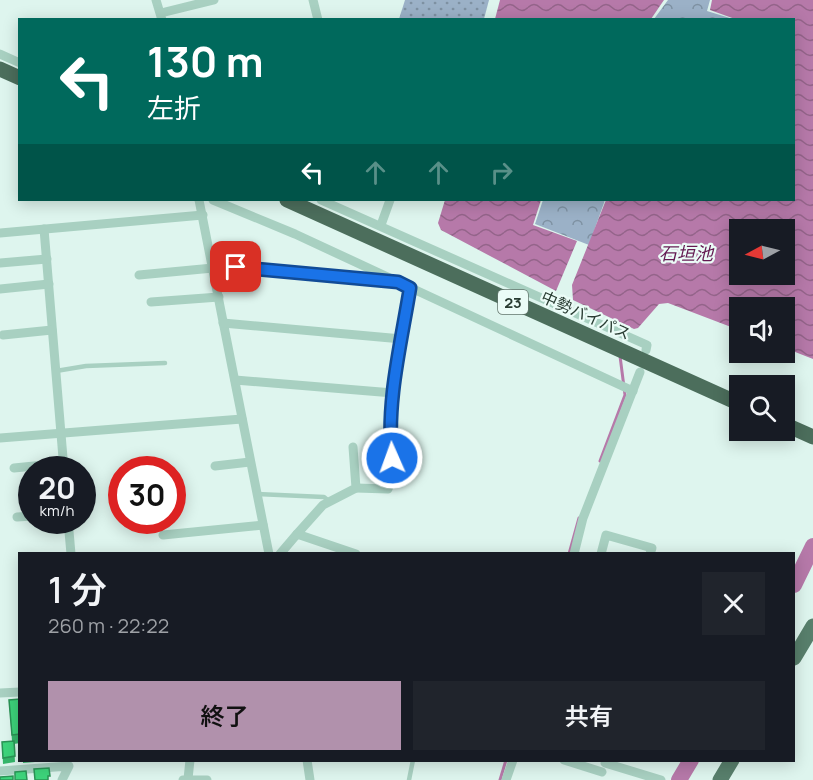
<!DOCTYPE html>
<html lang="ja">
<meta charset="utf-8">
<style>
:root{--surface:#171b24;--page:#20242c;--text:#f1f3f6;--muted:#9ea1a6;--accent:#b191ac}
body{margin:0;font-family:Manrope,"Noto Sans JP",sans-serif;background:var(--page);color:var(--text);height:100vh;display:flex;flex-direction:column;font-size:22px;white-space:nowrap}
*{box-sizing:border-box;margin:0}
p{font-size:20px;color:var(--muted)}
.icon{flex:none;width:33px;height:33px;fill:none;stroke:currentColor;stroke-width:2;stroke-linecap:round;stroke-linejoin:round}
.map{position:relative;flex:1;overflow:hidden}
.sheet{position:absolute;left:18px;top:552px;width:777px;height:210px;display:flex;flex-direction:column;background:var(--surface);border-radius:0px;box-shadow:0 3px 15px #0003}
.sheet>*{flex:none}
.hud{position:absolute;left:18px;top:18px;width:777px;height:183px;border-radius:0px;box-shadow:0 3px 15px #0003;background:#00695c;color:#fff;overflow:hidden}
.needle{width:39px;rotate:263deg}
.fabs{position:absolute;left:729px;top:219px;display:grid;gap:12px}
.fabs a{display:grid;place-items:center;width:66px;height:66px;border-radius:0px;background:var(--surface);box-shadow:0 3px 15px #0003;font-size:30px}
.speed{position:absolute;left:18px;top:456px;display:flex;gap:12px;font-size:30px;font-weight:700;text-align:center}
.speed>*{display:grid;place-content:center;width:78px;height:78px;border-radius:50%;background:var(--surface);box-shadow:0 3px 15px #0003;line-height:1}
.speed small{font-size:15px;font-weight:400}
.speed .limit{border:9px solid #d22;background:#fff;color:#111}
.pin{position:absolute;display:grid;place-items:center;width:51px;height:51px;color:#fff;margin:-26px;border-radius:12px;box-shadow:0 3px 9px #0006}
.me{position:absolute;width:66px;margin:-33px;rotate:358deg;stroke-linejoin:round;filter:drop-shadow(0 0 4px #0008)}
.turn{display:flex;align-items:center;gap:21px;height:126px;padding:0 30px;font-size:27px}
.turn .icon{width:78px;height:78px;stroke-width:2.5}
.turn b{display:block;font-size:42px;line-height:51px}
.lanes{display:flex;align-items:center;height:57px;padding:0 30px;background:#0003;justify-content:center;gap:30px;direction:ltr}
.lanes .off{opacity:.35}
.round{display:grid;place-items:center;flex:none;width:63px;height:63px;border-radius:0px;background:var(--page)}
.head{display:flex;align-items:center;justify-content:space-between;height:102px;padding:0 30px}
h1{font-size:36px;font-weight:600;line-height:45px}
.button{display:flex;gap:12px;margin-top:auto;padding:12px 30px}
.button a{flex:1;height:69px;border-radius:0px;background:var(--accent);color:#111;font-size:24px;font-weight:600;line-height:69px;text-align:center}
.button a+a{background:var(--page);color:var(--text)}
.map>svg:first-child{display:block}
</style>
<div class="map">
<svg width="813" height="780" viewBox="0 0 813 780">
<defs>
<pattern id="forest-crowns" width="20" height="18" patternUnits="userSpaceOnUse" patternTransform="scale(1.5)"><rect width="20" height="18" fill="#9bb1c7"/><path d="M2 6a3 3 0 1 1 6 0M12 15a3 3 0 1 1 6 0" fill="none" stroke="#7e91a2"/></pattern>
<pattern id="park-dots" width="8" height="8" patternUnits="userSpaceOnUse" patternTransform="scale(1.5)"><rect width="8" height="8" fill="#9bb1c7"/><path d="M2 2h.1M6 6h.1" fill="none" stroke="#7e91a2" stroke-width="1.8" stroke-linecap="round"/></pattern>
<pattern id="water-waves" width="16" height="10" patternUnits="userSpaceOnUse" patternTransform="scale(1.5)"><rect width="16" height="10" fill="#b679a9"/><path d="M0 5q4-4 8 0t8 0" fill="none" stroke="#94648a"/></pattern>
</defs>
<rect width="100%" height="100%" fill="#def5ee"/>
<g fill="url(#forest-crowns)">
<polygon points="668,0 710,0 707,11 733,19 654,19"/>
<polygon points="543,200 605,200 589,245 535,224"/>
</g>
<polygon fill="url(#park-dots)" points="405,0 489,0 484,19 399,19"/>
<g fill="url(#water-waves)" fill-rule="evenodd">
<polygon points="500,0 664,0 651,19 495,19"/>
<path d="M 712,0 L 813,0 L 813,359 L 785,348 L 784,308 L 740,308 L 739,330 L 668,303 L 659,304 L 638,328 L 634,329 L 573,300 L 572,285 L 606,200 L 794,200 L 794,20 L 735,19 L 710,10 ZM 740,230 L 784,230 L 784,274 L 740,274 Z"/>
<polygon points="445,200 541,200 533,225 577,241 556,291 441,230 438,223"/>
</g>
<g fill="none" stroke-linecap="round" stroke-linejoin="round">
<g stroke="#b679a9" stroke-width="3">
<polyline points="600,461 625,395 620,356"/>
<polyline points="569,554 579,518"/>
<polyline points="500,780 506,760"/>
</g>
<g stroke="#b679a9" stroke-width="16">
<polyline points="794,585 813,546"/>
<polyline points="679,780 691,760"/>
</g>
<g stroke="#a8d0c1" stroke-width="4.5">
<polyline points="56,371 86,366 165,363"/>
<polyline points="257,494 324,497 330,502"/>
<polyline points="409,780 413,760"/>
</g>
<g stroke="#a8d0c1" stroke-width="9">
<polyline points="156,0 162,20"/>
<polyline points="313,0 318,20"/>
<polyline points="161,13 214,0"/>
<polyline points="0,54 20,63"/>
<polyline points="199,200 269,554"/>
<polyline points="213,200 295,234 633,391"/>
<polyline points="321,200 647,345 646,350"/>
<polyline points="381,225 390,200"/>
<polyline points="44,229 64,470"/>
<polyline points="0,233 203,215"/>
<polyline points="0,263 47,259"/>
<polyline points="213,265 392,282"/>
<polyline points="139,275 213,268"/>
<polyline points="0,289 49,284"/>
<polyline points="151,302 219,297"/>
<polyline points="223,323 402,339"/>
<polyline points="3,335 52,330"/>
<polyline points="235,380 393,393 390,441 393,476 388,489 356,488"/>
<polyline points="393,393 410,289"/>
<polyline points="0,438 242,419"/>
<polyline points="215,466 250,462"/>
<polyline points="14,468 64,463"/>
<polyline points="17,517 32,516"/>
<polyline points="68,520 71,554"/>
<polyline points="297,534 323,505 356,488 353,447"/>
<polyline points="163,535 263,525"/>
<polyline points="280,554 297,534 356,554"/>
<polyline points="574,554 583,518 640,372"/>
<polyline points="601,554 606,535 652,548 650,554"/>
<polyline points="0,693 20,692"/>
<polyline points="307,760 310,780"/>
<polyline points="564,760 602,772"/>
<polyline points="605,763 661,780"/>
<polyline points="0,771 69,766 62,780"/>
<polyline points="188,779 190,760"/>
<polyline points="183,780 207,780"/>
<polyline points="506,780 513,760"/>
</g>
<g stroke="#587f6c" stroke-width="15">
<polyline points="794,658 813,626"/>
<polyline points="720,780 732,760"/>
</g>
<g stroke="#4c6e5c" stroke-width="15">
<polyline points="0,69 20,78"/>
<polyline points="287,200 740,404"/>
<polyline points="784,424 813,437"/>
</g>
</g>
<g fill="#34b66a">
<polygon points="20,699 20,743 14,744 15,762 3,764 2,742 12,741 9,700"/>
<polygon points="23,760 35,760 35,762 23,763"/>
</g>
<g fill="#3dd47b" stroke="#2b9456" stroke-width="1.5">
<polygon points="20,699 20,734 12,735 9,700"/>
<polygon points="14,741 15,756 3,758 2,742"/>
<polygon points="49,768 50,776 48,776 48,780 35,780 34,769"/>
<polygon points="26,771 27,780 15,780 15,772"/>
<polygon points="13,776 13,780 0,780 0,777"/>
</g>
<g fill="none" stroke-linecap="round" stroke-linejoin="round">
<defs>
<path id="route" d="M 236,267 L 398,282 L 410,288 C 401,344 386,402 392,458"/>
</defs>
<use href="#route" stroke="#114b97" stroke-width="15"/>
<use href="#route" stroke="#1a73e8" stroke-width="10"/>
</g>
<g text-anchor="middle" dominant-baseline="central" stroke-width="4.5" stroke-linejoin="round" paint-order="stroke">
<rect fill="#ebfcf7" stroke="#63766d" stroke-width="1.5" x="498" y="290" width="30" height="24" rx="4.5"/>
<g font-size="15" font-weight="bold" fill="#293c32">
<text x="513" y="302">23</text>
</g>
<g font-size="16" fill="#293c32" stroke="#ebfcf7">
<text transform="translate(586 315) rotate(24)">中勢バイパス</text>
</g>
<g font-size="18" font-style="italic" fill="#631951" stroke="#ebfcf7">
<text x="686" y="253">石垣池</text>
</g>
</g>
</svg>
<div class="fabs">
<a><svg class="needle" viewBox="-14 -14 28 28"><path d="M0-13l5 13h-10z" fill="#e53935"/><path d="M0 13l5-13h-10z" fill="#9ea1a6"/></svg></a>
<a><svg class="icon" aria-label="sound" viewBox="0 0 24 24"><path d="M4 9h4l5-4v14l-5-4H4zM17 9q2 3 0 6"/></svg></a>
<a><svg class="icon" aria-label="search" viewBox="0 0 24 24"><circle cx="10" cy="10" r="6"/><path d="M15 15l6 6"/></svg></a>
</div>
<div class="speed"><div>20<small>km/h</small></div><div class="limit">30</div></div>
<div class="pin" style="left:236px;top:267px;background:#d93025"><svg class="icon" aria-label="arrive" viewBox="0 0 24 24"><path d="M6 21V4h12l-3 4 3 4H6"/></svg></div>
<svg class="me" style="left:392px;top:458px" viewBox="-20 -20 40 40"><circle r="17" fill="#1a73e8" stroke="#fff" stroke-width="3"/><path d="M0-11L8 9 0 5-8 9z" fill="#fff"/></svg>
<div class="hud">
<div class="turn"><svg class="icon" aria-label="left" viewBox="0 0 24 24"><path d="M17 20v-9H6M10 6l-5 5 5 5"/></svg><div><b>130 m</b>左折</div></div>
<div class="lanes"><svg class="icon" aria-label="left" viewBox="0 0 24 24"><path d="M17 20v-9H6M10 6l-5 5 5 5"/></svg><svg class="icon off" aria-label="ahead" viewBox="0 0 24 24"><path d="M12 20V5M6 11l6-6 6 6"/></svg><svg class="icon off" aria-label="ahead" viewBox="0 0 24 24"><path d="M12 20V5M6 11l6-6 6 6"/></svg><svg class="icon off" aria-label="right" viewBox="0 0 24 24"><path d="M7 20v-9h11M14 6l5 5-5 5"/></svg></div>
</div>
<section class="sheet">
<div class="head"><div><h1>1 分</h1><p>260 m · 22:22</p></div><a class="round"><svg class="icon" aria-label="close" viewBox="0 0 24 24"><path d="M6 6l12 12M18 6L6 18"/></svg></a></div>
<div class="button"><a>終了</a><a>共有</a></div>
</section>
</div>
